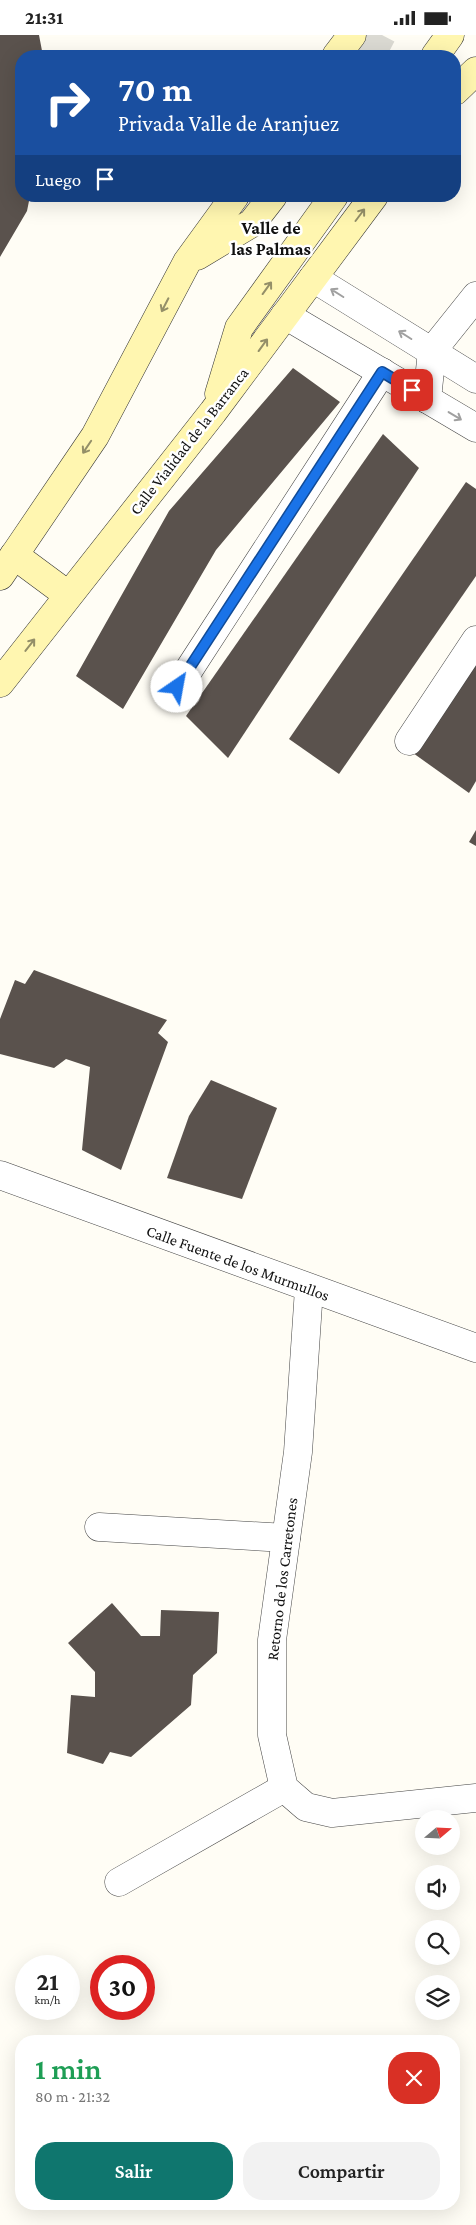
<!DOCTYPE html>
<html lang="es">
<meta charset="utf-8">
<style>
:root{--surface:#fff;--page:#f2f2f2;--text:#222;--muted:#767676;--accent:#0f766e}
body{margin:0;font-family:"Crimson Pro",serif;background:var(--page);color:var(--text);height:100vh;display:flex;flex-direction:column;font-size:19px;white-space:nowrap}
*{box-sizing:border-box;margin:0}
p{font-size:16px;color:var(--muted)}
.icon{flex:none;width:28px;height:28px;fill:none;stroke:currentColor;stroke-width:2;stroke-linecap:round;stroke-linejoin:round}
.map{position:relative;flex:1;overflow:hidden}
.side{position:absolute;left:15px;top:2000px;width:445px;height:175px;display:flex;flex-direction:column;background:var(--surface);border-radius:20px;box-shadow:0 5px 20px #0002}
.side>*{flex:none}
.top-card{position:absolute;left:15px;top:15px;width:446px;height:152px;border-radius:20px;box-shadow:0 5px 20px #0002;background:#1a4fa0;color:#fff;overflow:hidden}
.needle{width:32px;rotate:71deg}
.tools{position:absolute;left:415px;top:1775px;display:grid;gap:10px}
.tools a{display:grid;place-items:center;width:45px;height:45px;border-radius:50%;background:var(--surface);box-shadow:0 5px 20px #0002;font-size:25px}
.speed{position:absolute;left:15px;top:1920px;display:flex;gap:10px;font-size:25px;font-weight:700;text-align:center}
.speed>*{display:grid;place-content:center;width:65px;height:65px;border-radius:50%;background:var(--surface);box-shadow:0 5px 20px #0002;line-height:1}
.speed small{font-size:12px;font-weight:400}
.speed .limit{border:8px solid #d22;background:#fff;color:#111}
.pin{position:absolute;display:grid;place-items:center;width:42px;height:42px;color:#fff;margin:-21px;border-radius:10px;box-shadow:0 2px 8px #0006}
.me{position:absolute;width:55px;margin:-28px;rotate:33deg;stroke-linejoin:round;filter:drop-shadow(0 0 4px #0008)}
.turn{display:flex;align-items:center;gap:18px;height:105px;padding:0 20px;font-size:22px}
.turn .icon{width:65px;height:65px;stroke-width:2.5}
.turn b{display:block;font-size:35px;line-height:42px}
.then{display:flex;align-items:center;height:48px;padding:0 20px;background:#0003;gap:10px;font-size:19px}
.round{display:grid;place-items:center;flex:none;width:52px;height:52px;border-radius:20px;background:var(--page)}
.overview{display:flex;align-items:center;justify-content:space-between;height:85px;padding:0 20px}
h1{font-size:30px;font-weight:600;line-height:38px;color:#1e9e55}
.button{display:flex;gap:10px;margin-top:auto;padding:10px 20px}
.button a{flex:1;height:58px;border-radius:20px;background:var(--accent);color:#fff;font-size:20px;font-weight:600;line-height:58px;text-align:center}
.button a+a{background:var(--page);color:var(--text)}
.status{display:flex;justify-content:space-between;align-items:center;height:35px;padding:0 25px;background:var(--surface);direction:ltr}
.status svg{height:14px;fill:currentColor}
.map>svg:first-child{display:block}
</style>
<div class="status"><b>21:31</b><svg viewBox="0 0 49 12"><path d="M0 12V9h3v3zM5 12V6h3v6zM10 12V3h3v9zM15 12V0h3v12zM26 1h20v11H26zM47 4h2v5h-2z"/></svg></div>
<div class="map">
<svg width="476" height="2190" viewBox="0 0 476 2190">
<rect width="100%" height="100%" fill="#fffdf5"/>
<g fill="#5a524d">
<polygon points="0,0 39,0 43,21 21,21 21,161 30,161 27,176 0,222"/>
<polygon points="293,333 340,367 216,515 123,674 76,641 169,476"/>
<polygon points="383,399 419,433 228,723 186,681"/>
<polygon points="466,447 476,454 476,541 339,739 289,704"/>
<polygon points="476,629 476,746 469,758 413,718"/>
<polygon points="476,795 476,811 469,807"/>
<polygon points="34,935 167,985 158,998 168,1007 121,1135 82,1115 90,1032 66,1024 54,1033 0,1019 0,984 15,945 25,949"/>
<polygon points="211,1045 277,1073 242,1164 167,1143 189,1081"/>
<polygon points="112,1568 141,1601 160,1601 161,1575 219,1577 217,1618 193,1640 191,1670 131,1722 110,1717 103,1729 67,1718 71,1660 95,1662 95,1637 68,1608"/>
</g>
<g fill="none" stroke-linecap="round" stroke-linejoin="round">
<polyline stroke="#dbdad3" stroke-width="28" stroke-dasharray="28 14" stroke-linecap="butt" points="371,21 382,0"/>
<defs>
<g id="minor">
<polyline points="313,243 476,344"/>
<polyline points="285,280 476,393"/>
<polyline points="427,364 432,316 476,261"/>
<polyline points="177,653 382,337"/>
<polyline points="409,706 476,605"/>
<polyline points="0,1140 476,1313"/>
<polyline points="309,1254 298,1417 272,1605 272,1700 284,1753 306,1772 332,1778 476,1763"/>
<polyline points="99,1492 286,1503"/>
<polyline points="119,1847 284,1753"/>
</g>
<g id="secondary">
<polyline points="336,21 352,0"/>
<polyline points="435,21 450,0"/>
<polyline points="455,56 476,36"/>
<polyline points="197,221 252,188 273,161"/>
<polyline points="219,359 239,293 334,161"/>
<polyline points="14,520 68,560"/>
<polyline points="0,541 95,401 187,227 235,161"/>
<polyline points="0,648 213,377 374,161"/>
</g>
</defs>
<use href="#minor" stroke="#444" stroke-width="29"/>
<use href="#secondary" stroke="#333" stroke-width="29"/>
<use href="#minor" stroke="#fff" stroke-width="28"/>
<use href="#secondary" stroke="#fff6b0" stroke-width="28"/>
</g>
<defs><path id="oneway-shaft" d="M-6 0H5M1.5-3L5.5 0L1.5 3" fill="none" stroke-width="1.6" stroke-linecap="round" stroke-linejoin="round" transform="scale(1.25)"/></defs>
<g stroke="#948f68">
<use href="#oneway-shaft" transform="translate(360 180) rotate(-53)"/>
<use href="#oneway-shaft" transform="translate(267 253) rotate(-54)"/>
<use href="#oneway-shaft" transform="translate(165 270) rotate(117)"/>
<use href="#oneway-shaft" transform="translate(263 310) rotate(-54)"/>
<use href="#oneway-shaft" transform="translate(87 412) rotate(124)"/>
<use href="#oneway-shaft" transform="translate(30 610) rotate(-52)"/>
</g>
<g stroke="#a0a0a0">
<use href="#oneway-shaft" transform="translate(337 258) rotate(-148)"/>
<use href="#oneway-shaft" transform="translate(405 300) rotate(-148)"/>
<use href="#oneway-shaft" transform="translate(455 381) rotate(31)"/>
</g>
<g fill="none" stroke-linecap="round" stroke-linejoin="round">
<defs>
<polyline id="route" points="177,652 382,337 412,355"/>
</defs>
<use href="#route" stroke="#114b97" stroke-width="12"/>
<use href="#route" stroke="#1a73e8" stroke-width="9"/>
</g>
<g text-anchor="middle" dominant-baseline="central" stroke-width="5" stroke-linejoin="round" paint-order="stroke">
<g font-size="16" fill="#111" stroke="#fff">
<text transform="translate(189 406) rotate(-52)">Calle Vialidad de la Barranca</text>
<text transform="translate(238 1228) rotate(20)">Calle Fuente de los Murmullos</text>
<text transform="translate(282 1544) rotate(-83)">Retorno de los Carretones</text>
</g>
<g font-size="18" font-weight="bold" fill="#111" stroke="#fff">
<text x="271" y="193">Valle de<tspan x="271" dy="21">las Palmas</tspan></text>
</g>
</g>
</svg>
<div class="tools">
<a><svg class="needle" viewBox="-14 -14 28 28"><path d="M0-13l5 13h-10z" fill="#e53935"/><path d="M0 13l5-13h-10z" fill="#767676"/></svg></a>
<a><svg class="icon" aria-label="sound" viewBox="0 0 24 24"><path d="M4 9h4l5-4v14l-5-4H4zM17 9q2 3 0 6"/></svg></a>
<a><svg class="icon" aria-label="search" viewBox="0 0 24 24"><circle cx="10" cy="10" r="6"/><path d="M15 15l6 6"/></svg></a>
<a><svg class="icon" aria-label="layers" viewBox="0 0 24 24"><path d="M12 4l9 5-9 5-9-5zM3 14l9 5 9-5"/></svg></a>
</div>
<div class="speed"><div>21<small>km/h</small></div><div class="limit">30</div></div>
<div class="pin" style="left:412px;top:355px;background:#d93025"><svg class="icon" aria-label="arrive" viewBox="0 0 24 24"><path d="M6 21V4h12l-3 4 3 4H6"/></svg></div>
<svg class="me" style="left:177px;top:652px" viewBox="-20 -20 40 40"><circle r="19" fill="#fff"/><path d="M0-13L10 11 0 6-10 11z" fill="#1a73e8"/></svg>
<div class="top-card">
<div class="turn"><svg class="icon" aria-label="right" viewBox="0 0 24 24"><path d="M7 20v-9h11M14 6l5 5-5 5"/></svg><div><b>70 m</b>Privada Valle de Aranjuez</div></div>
<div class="then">Luego<svg class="icon" aria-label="arrive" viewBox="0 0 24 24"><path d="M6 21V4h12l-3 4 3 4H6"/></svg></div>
</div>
<section class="side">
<div class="overview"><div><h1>1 min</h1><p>80 m · 21:32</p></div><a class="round" style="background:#d93025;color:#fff"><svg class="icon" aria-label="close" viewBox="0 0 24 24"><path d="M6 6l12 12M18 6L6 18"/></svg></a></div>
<div class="button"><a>Salir</a><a>Compartir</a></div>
</section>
</div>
